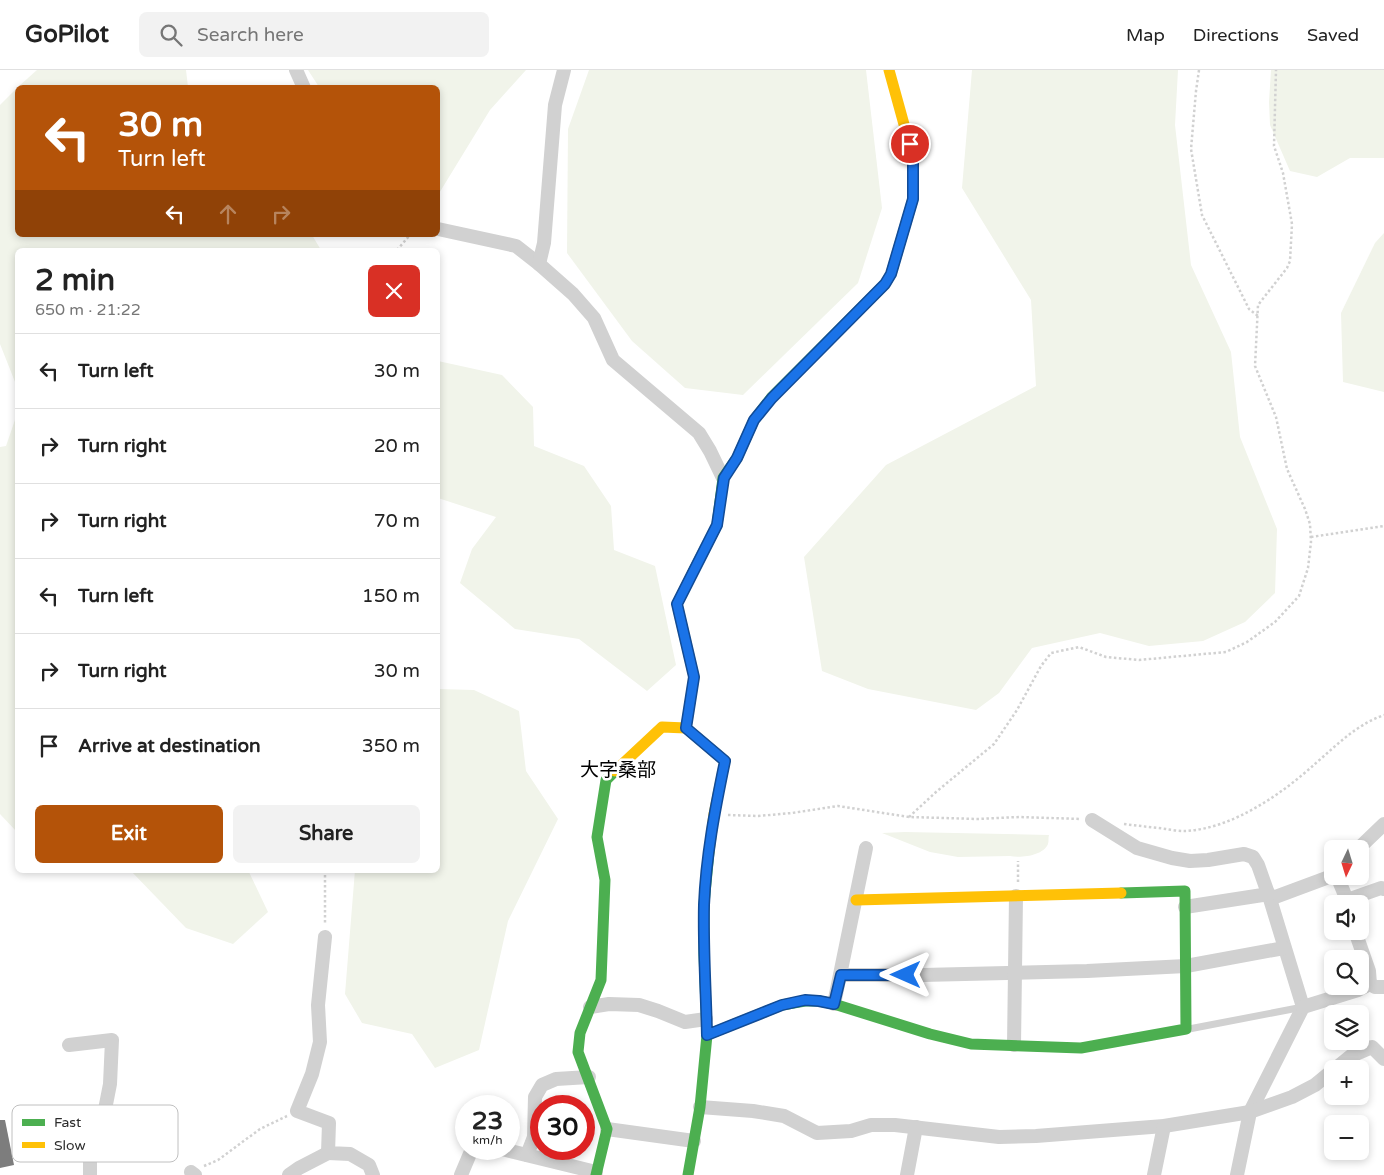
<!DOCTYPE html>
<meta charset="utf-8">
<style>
:root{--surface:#fff;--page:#f2f2f2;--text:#222;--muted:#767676;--line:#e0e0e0;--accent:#b45309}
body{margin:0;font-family:"Varela Round","Noto Sans JP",sans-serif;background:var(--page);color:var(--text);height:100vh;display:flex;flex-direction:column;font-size:19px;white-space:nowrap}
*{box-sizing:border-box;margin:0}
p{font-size:16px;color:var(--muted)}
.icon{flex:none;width:28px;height:28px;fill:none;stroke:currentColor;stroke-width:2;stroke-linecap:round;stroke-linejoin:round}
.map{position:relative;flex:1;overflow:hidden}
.panel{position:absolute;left:15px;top:178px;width:425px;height:625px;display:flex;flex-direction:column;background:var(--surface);border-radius:8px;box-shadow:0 2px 8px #0003}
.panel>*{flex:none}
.top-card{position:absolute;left:15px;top:15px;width:425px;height:152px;border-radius:8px;box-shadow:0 2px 8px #0003;background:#b45309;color:#fff;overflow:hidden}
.needle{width:32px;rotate:184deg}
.buttons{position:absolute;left:1324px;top:770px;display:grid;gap:10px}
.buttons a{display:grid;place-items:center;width:45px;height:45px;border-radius:8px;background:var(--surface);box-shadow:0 2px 8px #0003;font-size:25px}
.speed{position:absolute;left:455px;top:1025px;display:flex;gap:10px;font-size:25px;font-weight:700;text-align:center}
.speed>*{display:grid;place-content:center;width:65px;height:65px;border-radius:50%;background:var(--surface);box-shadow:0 2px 8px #0003;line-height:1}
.speed small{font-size:12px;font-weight:400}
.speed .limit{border:8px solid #d22;background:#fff;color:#111}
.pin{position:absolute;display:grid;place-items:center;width:42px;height:42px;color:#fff;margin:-21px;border:2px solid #fff;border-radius:50%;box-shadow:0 1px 5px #0007}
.me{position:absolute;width:55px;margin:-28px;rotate:270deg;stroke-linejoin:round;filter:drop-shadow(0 0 4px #0008)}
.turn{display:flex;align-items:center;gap:18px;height:105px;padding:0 20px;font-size:22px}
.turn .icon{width:65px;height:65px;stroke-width:2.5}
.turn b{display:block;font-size:35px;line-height:42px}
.lanes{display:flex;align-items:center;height:48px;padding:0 20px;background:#0003;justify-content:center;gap:25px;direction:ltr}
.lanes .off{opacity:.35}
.round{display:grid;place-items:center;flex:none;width:52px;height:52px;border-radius:8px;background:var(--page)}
.summary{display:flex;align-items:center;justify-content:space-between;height:85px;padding:0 20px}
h1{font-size:30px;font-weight:800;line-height:38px}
.action{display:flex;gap:10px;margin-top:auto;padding:10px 20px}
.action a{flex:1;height:58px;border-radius:8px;background:var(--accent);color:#fff;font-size:20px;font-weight:800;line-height:58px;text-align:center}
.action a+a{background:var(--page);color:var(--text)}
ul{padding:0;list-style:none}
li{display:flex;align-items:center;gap:15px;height:75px;padding:0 20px;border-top:1px solid var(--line)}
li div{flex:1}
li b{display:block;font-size:19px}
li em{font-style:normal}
header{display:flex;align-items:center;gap:30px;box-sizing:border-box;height:70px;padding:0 25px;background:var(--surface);border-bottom:1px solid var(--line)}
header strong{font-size:24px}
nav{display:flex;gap:28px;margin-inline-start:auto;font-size:18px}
.search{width:350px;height:45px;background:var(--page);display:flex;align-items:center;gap:12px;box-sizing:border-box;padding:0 18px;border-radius:8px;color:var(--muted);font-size:19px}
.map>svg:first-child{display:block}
</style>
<header>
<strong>GoPilot</strong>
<div class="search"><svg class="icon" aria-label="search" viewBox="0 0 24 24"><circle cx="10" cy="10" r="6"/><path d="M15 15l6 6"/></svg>Search here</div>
<nav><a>Map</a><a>Directions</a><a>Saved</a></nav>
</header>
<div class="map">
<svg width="1384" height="1105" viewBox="0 0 1384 1105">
<rect width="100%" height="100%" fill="#fff"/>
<g fill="#f1f4ea">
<polygon points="37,0 186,0 188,17 18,17"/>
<polygon points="308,0 526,0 490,40 438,125 438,18 319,17"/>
<polygon points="589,0 866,0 882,138 858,213 743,325 685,318 632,271 567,183 568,59"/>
<polygon points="972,0 1178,0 1175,55 1191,195 1231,282 1240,367 1277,459 1275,523 1245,552 1203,571 1149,576 1100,563 1032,578 999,623 976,640 868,619 822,601 804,487 886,395 1036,316 1031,230 962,118"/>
<polygon points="1271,0 1384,0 1384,88 1350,88 1317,107 1290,101 1270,55 1269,32"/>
<polygon points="17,18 18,165 312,165 321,180 18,180 17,317 0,274 0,35"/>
<polygon points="1384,163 1384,322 1343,312 1341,243 1375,173"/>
<polygon points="438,291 502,305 533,337 534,376 584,396 611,436 614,480 655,496 676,595 647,621 579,569 515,559 460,513 472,479 496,447 438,428"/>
<polygon points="17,344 17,762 0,744 0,377 6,376"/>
<polygon points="438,619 474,620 519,641 526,701 558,749 508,851 479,980 435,998 412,964 362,953 345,924 355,800 438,800"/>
<path d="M 905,762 L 1049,765 C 1048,768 1049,771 1048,774 C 1043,786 1021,788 1010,786 L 958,787 L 930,782 L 882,763 Z"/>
<polygon points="130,800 248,800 268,842 233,874 186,858"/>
</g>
<polygon fill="#7d7d7d" points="0,1050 5,1050 14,1095 0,1098"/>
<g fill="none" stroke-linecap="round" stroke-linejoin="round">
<g stroke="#d1d1d1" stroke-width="2.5" stroke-dasharray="2.5 2.5" stroke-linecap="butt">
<polyline points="1199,0 1196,21 1191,79 1202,145 1249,239 1258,246"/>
<polyline points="397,180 410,165"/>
<polyline points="1311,467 1384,456"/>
<polyline points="728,745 758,746 792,743 838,736 909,747 978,749 1019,747 1081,749"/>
<polyline points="909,747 936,722 994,674 1017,640 1041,596 1051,583 1079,577 1106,587 1139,590 1226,582 1247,572 1275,552 1299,526 1308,498 1311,472 1310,454 1305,439 1287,399 1276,347 1255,296 1258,235 1287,198 1290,191 1292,154 1283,103 1274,76 1276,0"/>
<path d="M 1124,754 C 1138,756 1152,757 1166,759 C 1172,760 1179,761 1185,761 C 1232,759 1282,724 1316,693 C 1338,674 1356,655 1384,645"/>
<polyline points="325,800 325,855"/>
<polyline points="1018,812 1018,791"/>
<polyline points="204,1096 218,1090 260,1059 287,1046"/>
</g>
<polyline stroke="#d1d1d1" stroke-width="7" points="1189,959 1303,937"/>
<g stroke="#d1d1d1" stroke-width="14">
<polyline points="296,0 304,18"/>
<polyline points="438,159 516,176 539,194 573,224 594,248 613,290 699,363 710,381 723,408"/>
<polyline points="539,194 544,173 555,35 564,0"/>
<polyline points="1092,750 1137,778 1172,788 1190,791 1208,790 1244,784 1253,787 1258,795 1270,829 1303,937 1250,1042 1237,1105"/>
<polyline points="1358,779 1384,754"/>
<polyline points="1337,806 1347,830"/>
<polyline points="1270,829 1329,807 1332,804"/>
<polyline points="1348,834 1347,830 1381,818 1384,819"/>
<polyline points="1185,837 1269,824"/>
<polyline points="1355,861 1369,901 1370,914"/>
<polyline points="325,867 318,935 320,972 312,1004 297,1041 329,1053 328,1083 350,1084 369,1095 373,1105"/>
<polyline points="841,905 922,905 1087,901 1186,896 1284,878"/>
<polyline points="834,934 866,778"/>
<polyline points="590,937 609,934 639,935 658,941 685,952 706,949"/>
<polyline points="1303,937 1358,920 1370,914 1375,917 1384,917"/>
<polyline points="69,975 112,970 110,1014 101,1060 90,1077 90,1105"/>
<polyline points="1014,975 1016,826"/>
<polyline points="1335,999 1351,986 1372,977 1384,989"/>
<polyline points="700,1037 753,1041 784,1046 817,1063 851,1061 871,1055 895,1055 999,1067 1036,1066 1164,1056 1250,1042 1292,1027 1315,1015 1332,1001"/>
<polyline points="607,1059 694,1071"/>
<polyline points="502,1079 596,1102"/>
<polyline points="527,1085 534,1067 535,1027 542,1015 556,1009 589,1007"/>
<polyline points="191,1102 195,1105"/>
<polyline points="289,1105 299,1098 328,1083"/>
<polyline points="461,1105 472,1079"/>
<polyline points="907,1105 916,1057"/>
<polyline points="1154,1105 1164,1056"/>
</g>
<g stroke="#4caf50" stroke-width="11">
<polyline points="693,502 717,455 723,408 737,388 754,350 771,328 885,214 891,204 913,129 913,87"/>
<polyline points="707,965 782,935 805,931 819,931 834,934 930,964 971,974 1081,978 1186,959 1185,821 1121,823"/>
<polyline points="596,1105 607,1059 578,982 580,963 601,910 605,810 597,767 606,710 615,701"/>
<polyline points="688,1105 700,1037 707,965 704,884 704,834 709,782"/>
</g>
<g stroke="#ffc107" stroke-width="11">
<polyline points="889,0 913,87"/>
<polyline points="686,658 694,607 677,534 693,502"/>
<polyline points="615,701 662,657 686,658 725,691 714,744 709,782"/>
<polyline points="856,830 1121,823"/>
</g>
</g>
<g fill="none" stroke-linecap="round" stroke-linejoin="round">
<defs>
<path id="route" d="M 906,905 L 841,905 L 834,934 L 819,931 L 805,930 L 782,935 L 707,965 C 706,921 703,878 704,835 C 706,786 715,739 725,691 L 686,658 L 694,607 L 677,534 L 717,455 L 724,408 L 737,388 L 754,350 L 772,328 L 885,214 L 891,204 L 913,129 L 913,84 L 910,74"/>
</defs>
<use href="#route" stroke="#114b97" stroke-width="12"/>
<use href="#route" stroke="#1a73e8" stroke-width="9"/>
</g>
<g text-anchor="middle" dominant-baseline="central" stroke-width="5" stroke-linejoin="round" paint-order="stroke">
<g font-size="19" fill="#000" stroke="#fff">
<text x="618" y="700">大字桑部</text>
</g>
</g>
<rect x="12" y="1035" width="166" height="57" rx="8" fill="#fff" stroke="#c0c0c0" stroke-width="1"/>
<rect x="22" y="1049" width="23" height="7" fill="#4caf50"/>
<rect x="22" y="1072" width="23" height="6" fill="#ffc107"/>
<g font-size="14" fill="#2c2c2c">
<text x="54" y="1057">Fast</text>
<text x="54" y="1080">Slow</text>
</g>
</svg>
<div class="buttons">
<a><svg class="needle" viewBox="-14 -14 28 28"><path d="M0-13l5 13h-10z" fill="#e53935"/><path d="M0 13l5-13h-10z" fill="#767676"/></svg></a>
<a><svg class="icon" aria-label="sound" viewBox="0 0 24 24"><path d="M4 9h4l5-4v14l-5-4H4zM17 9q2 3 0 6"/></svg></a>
<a><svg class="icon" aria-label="search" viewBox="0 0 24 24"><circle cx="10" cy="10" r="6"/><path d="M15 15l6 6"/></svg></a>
<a><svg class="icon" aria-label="layers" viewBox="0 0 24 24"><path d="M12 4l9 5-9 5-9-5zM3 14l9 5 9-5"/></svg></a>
<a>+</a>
<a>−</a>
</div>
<div class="speed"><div>23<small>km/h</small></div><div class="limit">30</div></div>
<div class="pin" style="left:910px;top:74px;background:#d93025"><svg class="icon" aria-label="arrive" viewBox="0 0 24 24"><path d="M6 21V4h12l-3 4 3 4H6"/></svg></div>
<svg class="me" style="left:906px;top:905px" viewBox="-20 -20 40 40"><path d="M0-17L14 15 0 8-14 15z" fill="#1a73e8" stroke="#fff" stroke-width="4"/></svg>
<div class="top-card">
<div class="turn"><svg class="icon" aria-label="left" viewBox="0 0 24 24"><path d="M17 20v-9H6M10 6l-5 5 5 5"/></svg><div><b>30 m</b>Turn left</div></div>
<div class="lanes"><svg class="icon" aria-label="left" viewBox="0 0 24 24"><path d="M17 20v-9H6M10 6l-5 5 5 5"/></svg><svg class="icon off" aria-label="ahead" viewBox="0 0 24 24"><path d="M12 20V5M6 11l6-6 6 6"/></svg><svg class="icon off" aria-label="right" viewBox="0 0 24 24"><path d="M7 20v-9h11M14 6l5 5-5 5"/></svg></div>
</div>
<section class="panel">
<div class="summary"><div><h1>2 min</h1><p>650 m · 21:22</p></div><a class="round" style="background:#d93025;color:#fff"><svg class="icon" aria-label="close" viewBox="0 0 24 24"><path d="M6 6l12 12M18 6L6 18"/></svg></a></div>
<ul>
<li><svg class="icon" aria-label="left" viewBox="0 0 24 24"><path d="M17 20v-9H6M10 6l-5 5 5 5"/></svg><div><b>Turn left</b></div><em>30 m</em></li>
<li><svg class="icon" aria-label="right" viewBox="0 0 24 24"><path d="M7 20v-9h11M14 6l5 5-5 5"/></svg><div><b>Turn right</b></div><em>20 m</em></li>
<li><svg class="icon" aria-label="right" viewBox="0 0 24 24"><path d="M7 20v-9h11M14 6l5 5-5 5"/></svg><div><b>Turn right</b></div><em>70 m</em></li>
<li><svg class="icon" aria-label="left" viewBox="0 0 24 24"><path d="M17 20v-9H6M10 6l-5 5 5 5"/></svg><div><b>Turn left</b></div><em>150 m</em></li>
<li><svg class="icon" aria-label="right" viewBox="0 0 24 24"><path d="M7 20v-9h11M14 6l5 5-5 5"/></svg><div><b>Turn right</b></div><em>30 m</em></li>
<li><svg class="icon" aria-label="arrive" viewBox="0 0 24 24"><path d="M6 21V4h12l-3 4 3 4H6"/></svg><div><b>Arrive at destination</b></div><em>350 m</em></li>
</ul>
<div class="action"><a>Exit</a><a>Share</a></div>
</section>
</div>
